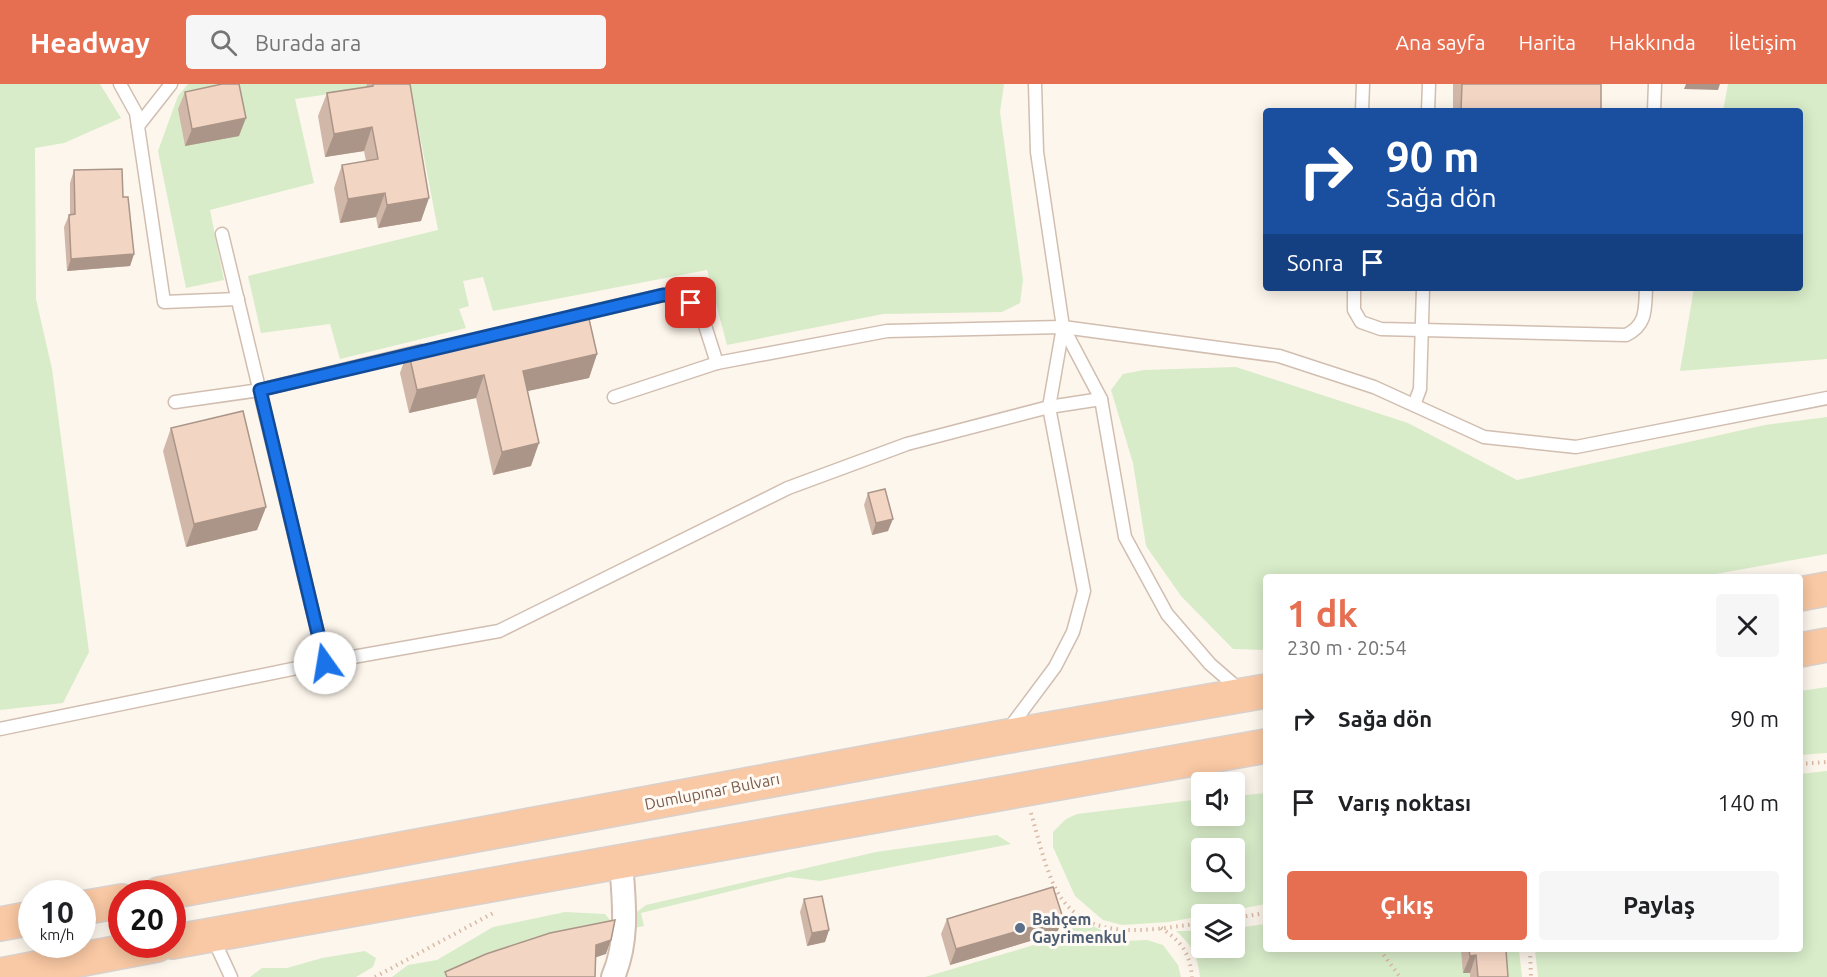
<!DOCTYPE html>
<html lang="tr">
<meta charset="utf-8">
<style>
:root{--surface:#fff;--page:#f6f6f6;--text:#202124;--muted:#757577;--accent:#e76f51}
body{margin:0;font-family:Ubuntu,sans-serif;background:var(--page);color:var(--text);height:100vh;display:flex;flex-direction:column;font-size:22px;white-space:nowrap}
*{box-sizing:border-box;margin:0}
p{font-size:20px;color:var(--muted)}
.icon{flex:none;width:33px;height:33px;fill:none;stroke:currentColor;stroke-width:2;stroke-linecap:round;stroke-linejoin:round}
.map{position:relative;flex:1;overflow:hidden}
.details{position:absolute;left:1263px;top:490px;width:540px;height:378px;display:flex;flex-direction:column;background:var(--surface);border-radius:6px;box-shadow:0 3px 15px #0003}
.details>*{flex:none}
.banner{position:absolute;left:1263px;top:24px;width:540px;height:183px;border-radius:6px;box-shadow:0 3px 15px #0003;background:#1a4fa0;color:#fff;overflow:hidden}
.controls{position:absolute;left:1191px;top:688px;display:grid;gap:12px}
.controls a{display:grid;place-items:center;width:54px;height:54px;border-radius:6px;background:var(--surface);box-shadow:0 3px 15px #0003;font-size:30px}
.speed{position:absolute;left:18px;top:796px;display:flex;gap:12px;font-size:30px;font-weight:700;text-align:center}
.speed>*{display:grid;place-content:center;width:78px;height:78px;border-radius:50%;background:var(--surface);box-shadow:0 3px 15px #0003;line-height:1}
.speed small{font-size:15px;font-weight:400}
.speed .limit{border:9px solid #d22;background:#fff;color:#111}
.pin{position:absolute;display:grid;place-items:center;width:51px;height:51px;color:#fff;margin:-26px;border-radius:12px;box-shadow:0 3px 9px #0006}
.me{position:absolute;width:66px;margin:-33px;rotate:347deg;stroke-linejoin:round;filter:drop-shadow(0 0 4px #0008)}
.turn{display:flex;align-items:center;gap:21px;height:126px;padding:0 24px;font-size:27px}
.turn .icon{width:78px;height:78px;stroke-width:2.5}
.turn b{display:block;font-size:42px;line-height:51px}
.then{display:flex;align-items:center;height:57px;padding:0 24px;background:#0003;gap:12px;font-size:22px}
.round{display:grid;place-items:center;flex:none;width:63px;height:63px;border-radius:6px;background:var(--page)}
.summary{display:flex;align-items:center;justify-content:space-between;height:102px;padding:0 24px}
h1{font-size:36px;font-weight:700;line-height:45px;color:var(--accent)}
.action{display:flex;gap:12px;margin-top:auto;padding:12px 24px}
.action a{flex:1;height:69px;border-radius:6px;background:var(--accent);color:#fff;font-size:24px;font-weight:700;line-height:69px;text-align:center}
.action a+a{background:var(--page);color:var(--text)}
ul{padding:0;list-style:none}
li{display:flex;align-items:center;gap:18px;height:84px;padding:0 24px}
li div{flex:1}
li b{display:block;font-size:22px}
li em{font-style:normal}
header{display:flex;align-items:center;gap:36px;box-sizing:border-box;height:84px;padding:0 30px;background:var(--accent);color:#fff}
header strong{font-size:28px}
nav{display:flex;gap:33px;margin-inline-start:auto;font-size:21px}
.search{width:420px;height:54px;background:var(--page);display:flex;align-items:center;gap:15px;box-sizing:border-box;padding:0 21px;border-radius:6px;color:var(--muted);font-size:22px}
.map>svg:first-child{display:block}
</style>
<header>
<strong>Headway</strong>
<div class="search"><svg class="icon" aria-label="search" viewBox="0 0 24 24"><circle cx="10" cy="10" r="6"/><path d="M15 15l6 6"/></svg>Burada ara</div>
<nav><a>Ana sayfa</a><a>Harita</a><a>Hakkında</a><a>İletişim</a></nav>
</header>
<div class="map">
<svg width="1827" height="893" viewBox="0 0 1827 893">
<rect width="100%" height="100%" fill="#fdf6ec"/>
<g fill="#d8ecc9" fill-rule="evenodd">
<polygon points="0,0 100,0 121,34 64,59 35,64 36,215 52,285 89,568 63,619 0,626"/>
<polygon points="188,0 398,0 295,15 314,99 210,126 224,196 186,204 158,67 178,12"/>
<polygon points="410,0 1004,0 1000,28 1023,196 1020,219 1002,228 883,230 727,261 707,186 493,227 483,193 463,197 469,222 459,225 466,244 340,275 330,240 261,249 248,192 438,146"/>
<polygon points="1728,0 1827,0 1827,275 1680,287 1694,204 1800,204 1800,27 1723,27"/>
<polygon points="1236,283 1408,339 1517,396 1765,341 1827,333 1827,470 1693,494 1266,494 1266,566 1233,565 1181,512 1146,462 1133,379 1111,306 1123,290 1144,286"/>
<polygon points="1827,603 1827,669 1800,671 1800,607"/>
<polygon points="1827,687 1827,893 1538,893 1535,866 1800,866 1800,690"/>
<path d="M 1266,709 L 1266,820 L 1169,838 L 1122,841 L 1103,836 L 1075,812 L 1053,763 L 1053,748 L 1066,735 L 1077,730 L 1201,715 L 1202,732 L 1234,732 L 1235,712 ZM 1202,765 L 1234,765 L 1234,798 L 1202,798 Z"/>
<polygon points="997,751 1011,760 820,797 789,793 641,829 644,842 629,845 634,830 646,821 876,768"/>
<polygon points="565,828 605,830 615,842 460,893 392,893 408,881 437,876 493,843"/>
<polygon points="1076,834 1124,857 1147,856 1163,861 1178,881 1181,893 925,893 1061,853"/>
<path d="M 1266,840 L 1266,866 L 1519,866 L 1522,893 L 1200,893 C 1198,873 1192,861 1176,847 L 1201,847 L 1202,864 L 1234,864 L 1235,844 Z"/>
<polygon points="365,867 376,874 373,883 356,893 250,893 262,884 287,884 322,874"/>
</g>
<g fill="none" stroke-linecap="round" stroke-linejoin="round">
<defs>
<g id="service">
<polyline points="120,0 136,29 164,218 238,215"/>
<polyline points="1362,27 1363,0"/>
<polyline points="1428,27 1429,0"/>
<polyline points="1654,27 1655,0"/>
<polyline points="138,42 171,0"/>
<polyline points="222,150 325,579"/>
<path d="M 1354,204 L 1354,226 L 1361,238 L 1381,245 L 1626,251 C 1647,241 1645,225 1646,204"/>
<polyline points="572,232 663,211 679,211 700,226 717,279"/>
<polyline points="1063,243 1101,315 1125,453 1167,530 1210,580 1241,607"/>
<polyline points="614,313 717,279 887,247 1063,243 1279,272 1374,303 1484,353 1576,363 1827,314"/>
<polyline points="175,318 260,306 421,267"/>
<polyline points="1414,321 1420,305 1423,204"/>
<polyline points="0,645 336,576 499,547 788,404 907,360 1049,323 1101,315"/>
<polyline points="1008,646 1055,583 1073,548 1084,507 1049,323 1063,243 1037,68 1035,0"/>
<polyline points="212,852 231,893"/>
</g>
<path id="minor" d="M 613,893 C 629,856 624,817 621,778"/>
<g id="trunk">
<polyline points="1800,510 1827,505"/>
<polyline points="1800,566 1827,561"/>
<polyline points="159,810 1003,653 1266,607"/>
<polyline points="82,824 122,817"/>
<polyline points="0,840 32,834"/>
<polyline points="172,858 1266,662"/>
<polyline points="0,891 157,861"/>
</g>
</defs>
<use href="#service" stroke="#d1beb0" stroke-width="15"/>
<use href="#minor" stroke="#d1beb0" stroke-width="26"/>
<use href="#trunk" stroke="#dad1cd" stroke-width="36"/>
<g stroke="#d9b8a5" stroke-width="4" stroke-dasharray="1.5 4.5" stroke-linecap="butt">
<polyline points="1800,680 1827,678"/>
<path d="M 1031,729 C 1037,750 1042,771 1050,792 C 1076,862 1142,847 1202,839"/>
<polyline points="1234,834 1266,829"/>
<path d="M 1161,844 C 1181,857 1190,869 1192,893"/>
<polyline points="1380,866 1400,893"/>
<polyline points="1530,866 1531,893"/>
<polyline points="375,893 495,828"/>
</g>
<use href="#service" stroke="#fff" stroke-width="12"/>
<use href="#minor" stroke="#fff" stroke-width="22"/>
<use href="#trunk" stroke="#f9c8a4" stroke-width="33"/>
</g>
<g fill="#d1b7a8">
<polygon points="367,0 410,0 421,137 378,144 376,133 340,139 334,104 342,81 366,77 364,67 325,73 318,32 327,9 366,3"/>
<rect x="1453" y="0" width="148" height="27"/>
<polygon points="185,8 239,52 185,62 178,25"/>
<polygon points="74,86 123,113 134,170 130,182 67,187 64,143 69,131 70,131 70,99"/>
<polygon points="408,266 597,270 589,294 527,307 531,382 493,391 476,314 409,329 400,289"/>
<polygon points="171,344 266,423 257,446 186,463 163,367"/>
<polygon points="868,409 888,447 872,451 864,421"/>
<polygon points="804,815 829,846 825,858 807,862 800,828"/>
<polygon points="947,835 1057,849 950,881 941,850"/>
<polygon points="1461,866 1506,866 1508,893 1470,893 1470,889 1463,889"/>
</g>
<g fill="#aa9588">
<polygon points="1686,0 1720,0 1718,6 1684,5"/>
<polygon points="246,34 239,52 185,62 192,45"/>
<polygon points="372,43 364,67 325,73 334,50"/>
<polygon points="385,109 376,133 340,139 348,115"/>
<polygon points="429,114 421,137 378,144 387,121"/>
<polygon points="134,170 130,182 67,187 71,175"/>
<polygon points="597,270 589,294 514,310 523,287"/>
<polygon points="484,291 476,314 409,329 417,306"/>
<polygon points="539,359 531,382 493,391 502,368"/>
<polygon points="266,423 257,446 186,463 194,440"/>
<polygon points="893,435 888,447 872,451 876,439"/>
<polygon points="1063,834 1057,849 950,881 956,865"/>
<polygon points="829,846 825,858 807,862 812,849"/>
<polygon points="611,856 606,870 591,875 596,861"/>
<polygon points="1476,871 1470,889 1463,889 1470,872"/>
</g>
<g fill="#f3d5c3" stroke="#aa9588" stroke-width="1.5">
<polygon points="222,0 239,0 246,34 192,45 185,8"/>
<polygon points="373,0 410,0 429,114 387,121 385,109 348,115 342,81 378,75 372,43 334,50 327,9 373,2"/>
<polygon points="1462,0 1601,0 1601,27 1461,27"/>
<polygon points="122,85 123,113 128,113 134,170 71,175 69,131 75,130 74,86"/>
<polygon points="587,226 597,270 523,287 539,359 502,368 484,291 417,306 408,266"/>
<polygon points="243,327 266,423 194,440 171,344"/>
<polygon points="885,405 893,435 876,439 868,409"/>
<polygon points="1053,803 1063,834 956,865 947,835"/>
<polygon points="822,812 829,846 812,849 804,815"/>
<polygon points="615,836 611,856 596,861 595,893 447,893 445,888 486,870 550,849"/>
<polygon points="1469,866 1506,866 1508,893 1478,893 1476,871 1470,872"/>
</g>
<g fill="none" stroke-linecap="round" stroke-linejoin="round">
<defs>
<polyline id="route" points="325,579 260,306 663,211 679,211 691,219"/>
</defs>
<use href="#route" stroke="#114b97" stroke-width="15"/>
<use href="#route" stroke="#1a73e8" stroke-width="10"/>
</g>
<circle fill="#5c6f8a" stroke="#fffaf3" stroke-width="2" cx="1020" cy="844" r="6"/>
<g text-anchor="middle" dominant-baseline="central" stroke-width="6" stroke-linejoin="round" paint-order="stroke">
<g font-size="16" fill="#7a5c4d" stroke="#fffaf3">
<text transform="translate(712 707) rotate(-11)">Dumlupınar Bulvarı</text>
</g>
<g font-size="16" font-weight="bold" fill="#4e5e75" stroke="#fffaf3" text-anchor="start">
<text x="1032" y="835">Bahçem<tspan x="1032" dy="18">Gayrimenkul</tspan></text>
</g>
</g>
</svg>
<div class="controls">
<a><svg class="icon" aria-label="sound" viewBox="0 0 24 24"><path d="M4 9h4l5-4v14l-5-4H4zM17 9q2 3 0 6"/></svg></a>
<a><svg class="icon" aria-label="search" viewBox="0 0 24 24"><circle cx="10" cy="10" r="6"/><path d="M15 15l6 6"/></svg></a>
<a><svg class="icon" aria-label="layers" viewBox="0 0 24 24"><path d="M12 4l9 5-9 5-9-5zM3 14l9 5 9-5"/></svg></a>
</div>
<div class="speed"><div>10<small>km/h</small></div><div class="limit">20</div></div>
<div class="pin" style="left:691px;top:219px;background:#d93025"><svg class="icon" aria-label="arrive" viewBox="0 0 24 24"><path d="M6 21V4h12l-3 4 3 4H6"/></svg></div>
<svg class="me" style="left:325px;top:579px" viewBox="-20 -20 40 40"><circle r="19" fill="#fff"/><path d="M0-13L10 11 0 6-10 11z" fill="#1a73e8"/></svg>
<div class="banner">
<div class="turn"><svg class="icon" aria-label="right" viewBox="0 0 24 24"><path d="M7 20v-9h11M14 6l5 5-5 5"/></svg><div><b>90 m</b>Sağa dön</div></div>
<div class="then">Sonra<svg class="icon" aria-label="arrive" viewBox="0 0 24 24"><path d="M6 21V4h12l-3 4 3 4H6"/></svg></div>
</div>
<section class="details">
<div class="summary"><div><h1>1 dk</h1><p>230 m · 20:54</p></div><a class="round"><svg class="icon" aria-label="close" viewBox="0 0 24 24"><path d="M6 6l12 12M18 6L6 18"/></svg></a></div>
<ul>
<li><svg class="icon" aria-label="right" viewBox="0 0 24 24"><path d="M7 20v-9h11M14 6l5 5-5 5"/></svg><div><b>Sağa dön</b></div><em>90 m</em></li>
<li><svg class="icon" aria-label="arrive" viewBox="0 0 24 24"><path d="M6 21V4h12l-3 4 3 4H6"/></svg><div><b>Varış noktası</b></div><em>140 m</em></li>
</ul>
<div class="action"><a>Çıkış</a><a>Paylaş</a></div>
</section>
</div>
